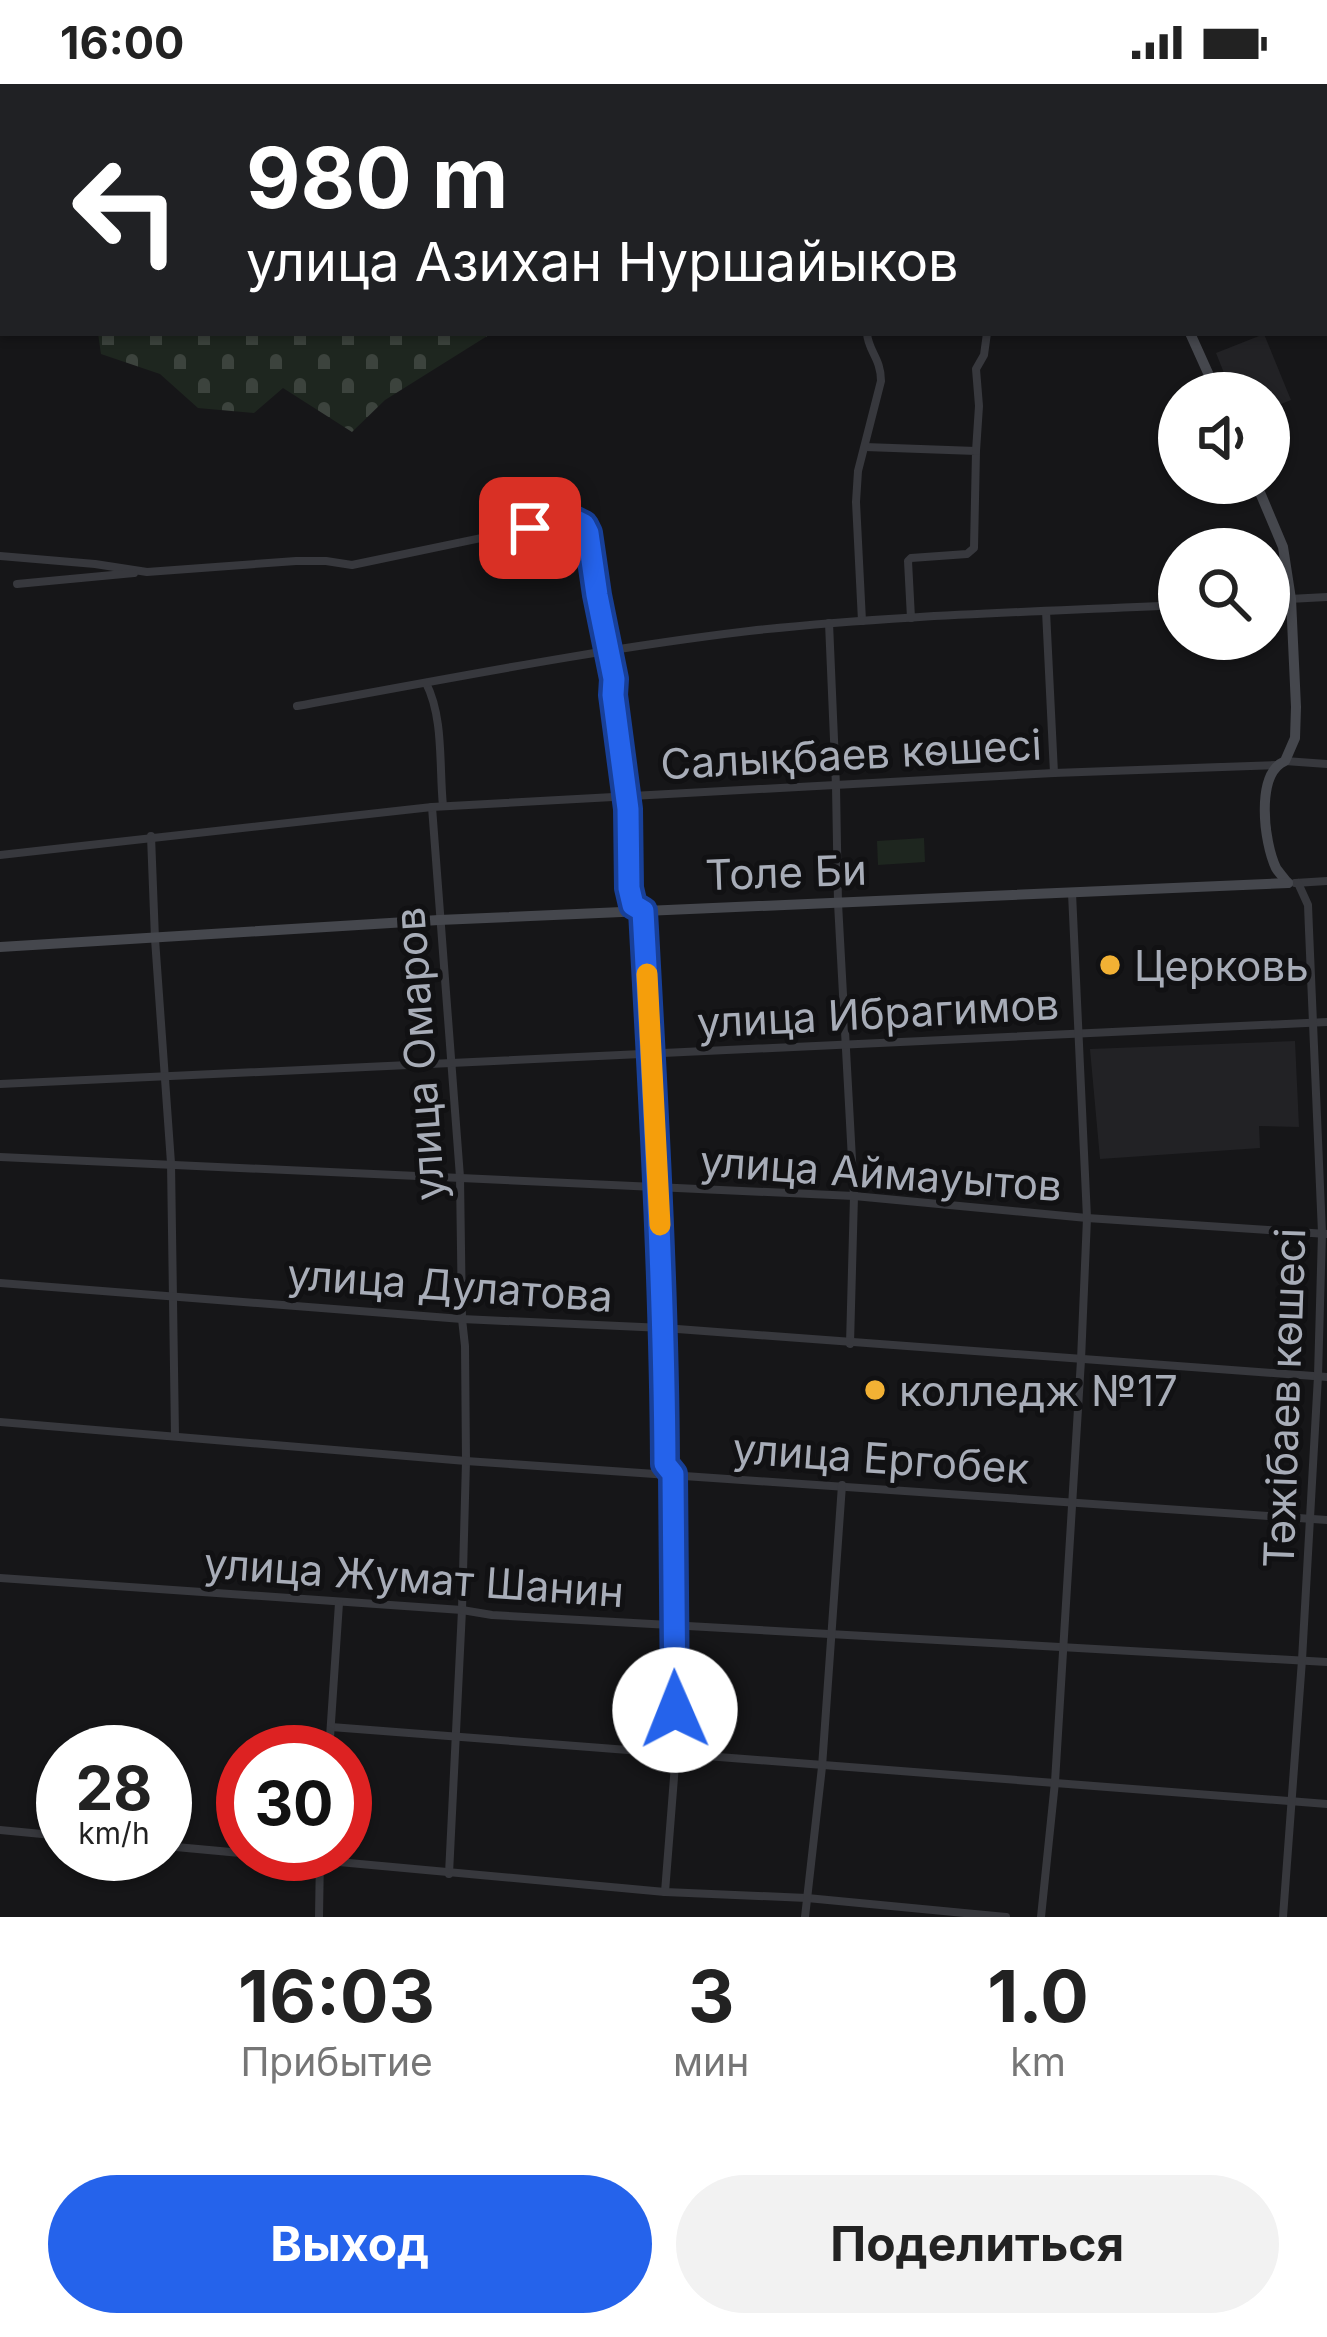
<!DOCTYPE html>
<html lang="ru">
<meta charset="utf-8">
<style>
:root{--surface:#fff;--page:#f2f2f2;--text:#222;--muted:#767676;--accent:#2563eb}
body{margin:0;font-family:Inter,sans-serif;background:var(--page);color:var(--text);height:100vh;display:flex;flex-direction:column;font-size:45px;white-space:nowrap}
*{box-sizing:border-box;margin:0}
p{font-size:39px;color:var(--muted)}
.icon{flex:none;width:66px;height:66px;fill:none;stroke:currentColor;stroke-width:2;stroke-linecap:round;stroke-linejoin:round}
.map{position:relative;height:1833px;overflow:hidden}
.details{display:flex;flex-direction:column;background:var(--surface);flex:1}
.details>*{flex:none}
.guide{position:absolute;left:0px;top:0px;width:1329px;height:252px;box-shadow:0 3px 9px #0004;background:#202124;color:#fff;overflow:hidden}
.fabs{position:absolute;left:1158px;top:288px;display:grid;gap:24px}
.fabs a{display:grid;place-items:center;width:132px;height:132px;border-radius:50%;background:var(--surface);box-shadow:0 3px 9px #0004;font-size:60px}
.speed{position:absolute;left:36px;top:1641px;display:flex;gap:24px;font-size:60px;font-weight:700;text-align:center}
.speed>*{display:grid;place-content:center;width:156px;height:156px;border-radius:50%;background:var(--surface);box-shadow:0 3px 9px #0004;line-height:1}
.speed small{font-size:30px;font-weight:400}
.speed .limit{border:18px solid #d22;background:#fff;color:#111}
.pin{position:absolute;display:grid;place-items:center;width:102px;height:102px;color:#fff;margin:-51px;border-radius:24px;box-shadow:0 6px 18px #0006}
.me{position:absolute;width:132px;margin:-66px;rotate:359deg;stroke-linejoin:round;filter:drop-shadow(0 0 9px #0008)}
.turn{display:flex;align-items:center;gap:42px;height:252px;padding:0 48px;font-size:54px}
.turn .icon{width:156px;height:156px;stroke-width:2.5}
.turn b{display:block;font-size:84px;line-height:102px}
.eta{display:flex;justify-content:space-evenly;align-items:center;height:204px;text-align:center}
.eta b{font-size:72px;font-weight:700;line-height:84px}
.button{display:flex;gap:24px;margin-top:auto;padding:24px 48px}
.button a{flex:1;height:138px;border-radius:72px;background:var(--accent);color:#fff;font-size:48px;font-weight:700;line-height:138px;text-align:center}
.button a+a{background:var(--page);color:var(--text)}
.status{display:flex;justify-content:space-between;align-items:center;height:84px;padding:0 60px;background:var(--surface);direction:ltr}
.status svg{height:33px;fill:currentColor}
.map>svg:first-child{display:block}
</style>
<div class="status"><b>16:00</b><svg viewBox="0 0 49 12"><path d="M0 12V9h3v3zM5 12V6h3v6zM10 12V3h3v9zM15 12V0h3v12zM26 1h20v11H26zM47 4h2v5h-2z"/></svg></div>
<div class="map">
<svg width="1327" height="1833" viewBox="0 0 1327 1833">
<defs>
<pattern id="cemetery-stones" width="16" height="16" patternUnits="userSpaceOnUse" patternTransform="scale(3)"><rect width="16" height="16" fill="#1e261f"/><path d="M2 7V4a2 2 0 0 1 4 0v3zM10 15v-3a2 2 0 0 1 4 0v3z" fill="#3c433d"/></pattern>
</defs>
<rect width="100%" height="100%" fill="#161618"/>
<g fill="#222225">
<polygon points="1264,250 1291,316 1269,325 1269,309 1232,309 1216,269"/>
<polygon points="1295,957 1299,1043 1259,1042 1260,1064 1100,1075 1090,965"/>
</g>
<g fill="url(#cemetery-stones)">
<polygon points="67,0 893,0 892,3 65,3"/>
<polygon points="98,249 492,249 385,316 352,348 283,304 254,329 198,324 160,290 101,270"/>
</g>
<polygon fill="#1e261f" points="924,754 925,778 878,781 877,757"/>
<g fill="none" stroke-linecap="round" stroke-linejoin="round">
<g stroke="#37383d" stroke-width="8">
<polyline points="920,0 924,3"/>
<polyline points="1053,3 1055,0"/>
<polyline points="1326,170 1327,170"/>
<polyline points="865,363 976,367 974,464 967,470 911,474 908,477 911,534"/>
<polyline points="976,367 979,322 976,285 984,271 987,249"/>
<polyline points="0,472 95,480 147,488 296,477 326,477 352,481 572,435 584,441 588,449 597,511 614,595 613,611 628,725 629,804 633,821 643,827 659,1104 665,1380 673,1390 676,1668 665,1808"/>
<polyline points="17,500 134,489"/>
<polyline points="1269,516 1327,513"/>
<polyline points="1046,527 1054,689"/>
<path d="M 862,537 L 856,418 L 858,387 L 881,297 C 881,274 868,267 867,249"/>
<polyline points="829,539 836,702 838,819 854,1112 850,1260"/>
<path d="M 426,599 C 444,634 439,683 443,722"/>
<path d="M 297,622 C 447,595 597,565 749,547 C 892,531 1036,528 1179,521"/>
<polyline points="1285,677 1327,680"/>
<polyline points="432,723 460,1093 462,1235 465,1262 466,1377 462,1526 449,1790"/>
<polyline points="151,752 155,855 171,1079 175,1352"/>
<polyline points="0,771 432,723 1054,689 1276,681"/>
<polyline points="1295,799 1327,797"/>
<polyline points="0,1000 1327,938"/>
<polyline points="0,1073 854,1112 1087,1134 1327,1150"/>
<polyline points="0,1199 462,1235 664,1244 1327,1293"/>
<polyline points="0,1338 466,1377 1327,1436"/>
<polyline points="0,1494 462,1526 492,1531 1327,1578"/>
<polyline points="331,1643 1327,1720"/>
<polyline points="329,1668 339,1519"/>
<polyline points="0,1746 63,1752"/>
<polyline points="165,1762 665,1808 807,1814 1006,1833"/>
<polyline points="319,1833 320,1770"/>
<polyline points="805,1833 822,1683 842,1401"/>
<polyline points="1041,1833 1055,1698 1081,1276 1087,1134 1072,809"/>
<polyline points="1283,1833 1302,1576 1318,1292 1322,1149 1309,846 1308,821 1298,799"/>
</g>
<g stroke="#45474d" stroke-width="10">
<polyline points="1174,3 1175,0"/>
<polyline points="1190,249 1217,309"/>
<path d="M 1256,399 L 1283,463 L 1291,515 L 1296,623 L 1295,654 L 1285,677 C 1255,690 1264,759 1276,784 C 1277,786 1287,798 1288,799"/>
<polyline points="0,863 439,836 1288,799"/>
</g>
</g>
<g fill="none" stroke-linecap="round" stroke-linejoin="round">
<defs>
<path id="route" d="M 530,444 L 572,435 L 584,441 L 588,449 L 597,511 L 614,595 L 613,611 L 628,725 L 629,804 L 633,821 L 643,827 C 653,1012 664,1195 665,1380 L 673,1390 L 675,1626"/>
</defs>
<use href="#route" stroke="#184099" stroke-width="30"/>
<use href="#route" stroke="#2563eb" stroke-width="21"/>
<polyline stroke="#f59e0b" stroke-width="21" points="647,890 660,1141"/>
</g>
<g fill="#f2b134" stroke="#111113" stroke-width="4.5">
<circle cx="1110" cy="881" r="12"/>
<circle cx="875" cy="1306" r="12"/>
</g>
<g text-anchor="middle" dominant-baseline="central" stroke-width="10" stroke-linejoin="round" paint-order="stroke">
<g font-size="42" fill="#a8adb8" stroke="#111113">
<text transform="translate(851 670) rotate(-3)">Салықбаев көшесі</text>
<text transform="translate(786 788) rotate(-2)">Толе Би</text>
<text transform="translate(878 929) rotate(-3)">улица Ибрагимов</text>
<text transform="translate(419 970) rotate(-94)">улица Омаров</text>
<text transform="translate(881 1089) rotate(4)">улица Аймауытов</text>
<text transform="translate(450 1201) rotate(4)">улица Дулатова</text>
<text transform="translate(1284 1314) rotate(-88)">Тәжібаев көшесі</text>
<text transform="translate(881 1374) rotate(4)">улица Ергобек</text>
<text transform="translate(414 1493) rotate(4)">улица Жумат Шанин</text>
</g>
<g font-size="42" fill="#a8adb8" stroke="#111113" text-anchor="start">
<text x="1134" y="881">Церковь</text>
<text x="899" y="1306">колледж №17</text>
</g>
</g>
</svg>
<div class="fabs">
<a><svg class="icon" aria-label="sound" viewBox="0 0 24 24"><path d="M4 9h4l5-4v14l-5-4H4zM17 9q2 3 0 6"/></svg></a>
<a><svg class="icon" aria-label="search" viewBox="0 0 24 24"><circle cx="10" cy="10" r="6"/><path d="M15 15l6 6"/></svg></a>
</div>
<div class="speed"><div>28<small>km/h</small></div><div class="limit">30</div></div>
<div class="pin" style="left:530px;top:444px;background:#d93025"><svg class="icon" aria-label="arrive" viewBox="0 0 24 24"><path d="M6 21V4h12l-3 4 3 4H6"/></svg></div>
<svg class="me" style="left:675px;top:1626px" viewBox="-20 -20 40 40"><circle r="19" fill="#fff"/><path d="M0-13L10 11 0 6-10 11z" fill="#2563eb"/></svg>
<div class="guide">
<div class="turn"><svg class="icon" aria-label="left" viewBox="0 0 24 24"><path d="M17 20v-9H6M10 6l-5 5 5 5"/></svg><div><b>980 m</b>улица Азихан Нуршайыков</div></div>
</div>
</div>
<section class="details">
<div class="eta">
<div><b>16:03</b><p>Прибытие</p></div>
<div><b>3</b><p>мин</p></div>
<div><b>1.0</b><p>km</p></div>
</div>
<div class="button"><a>Выход</a><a>Поделиться</a></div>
</section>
